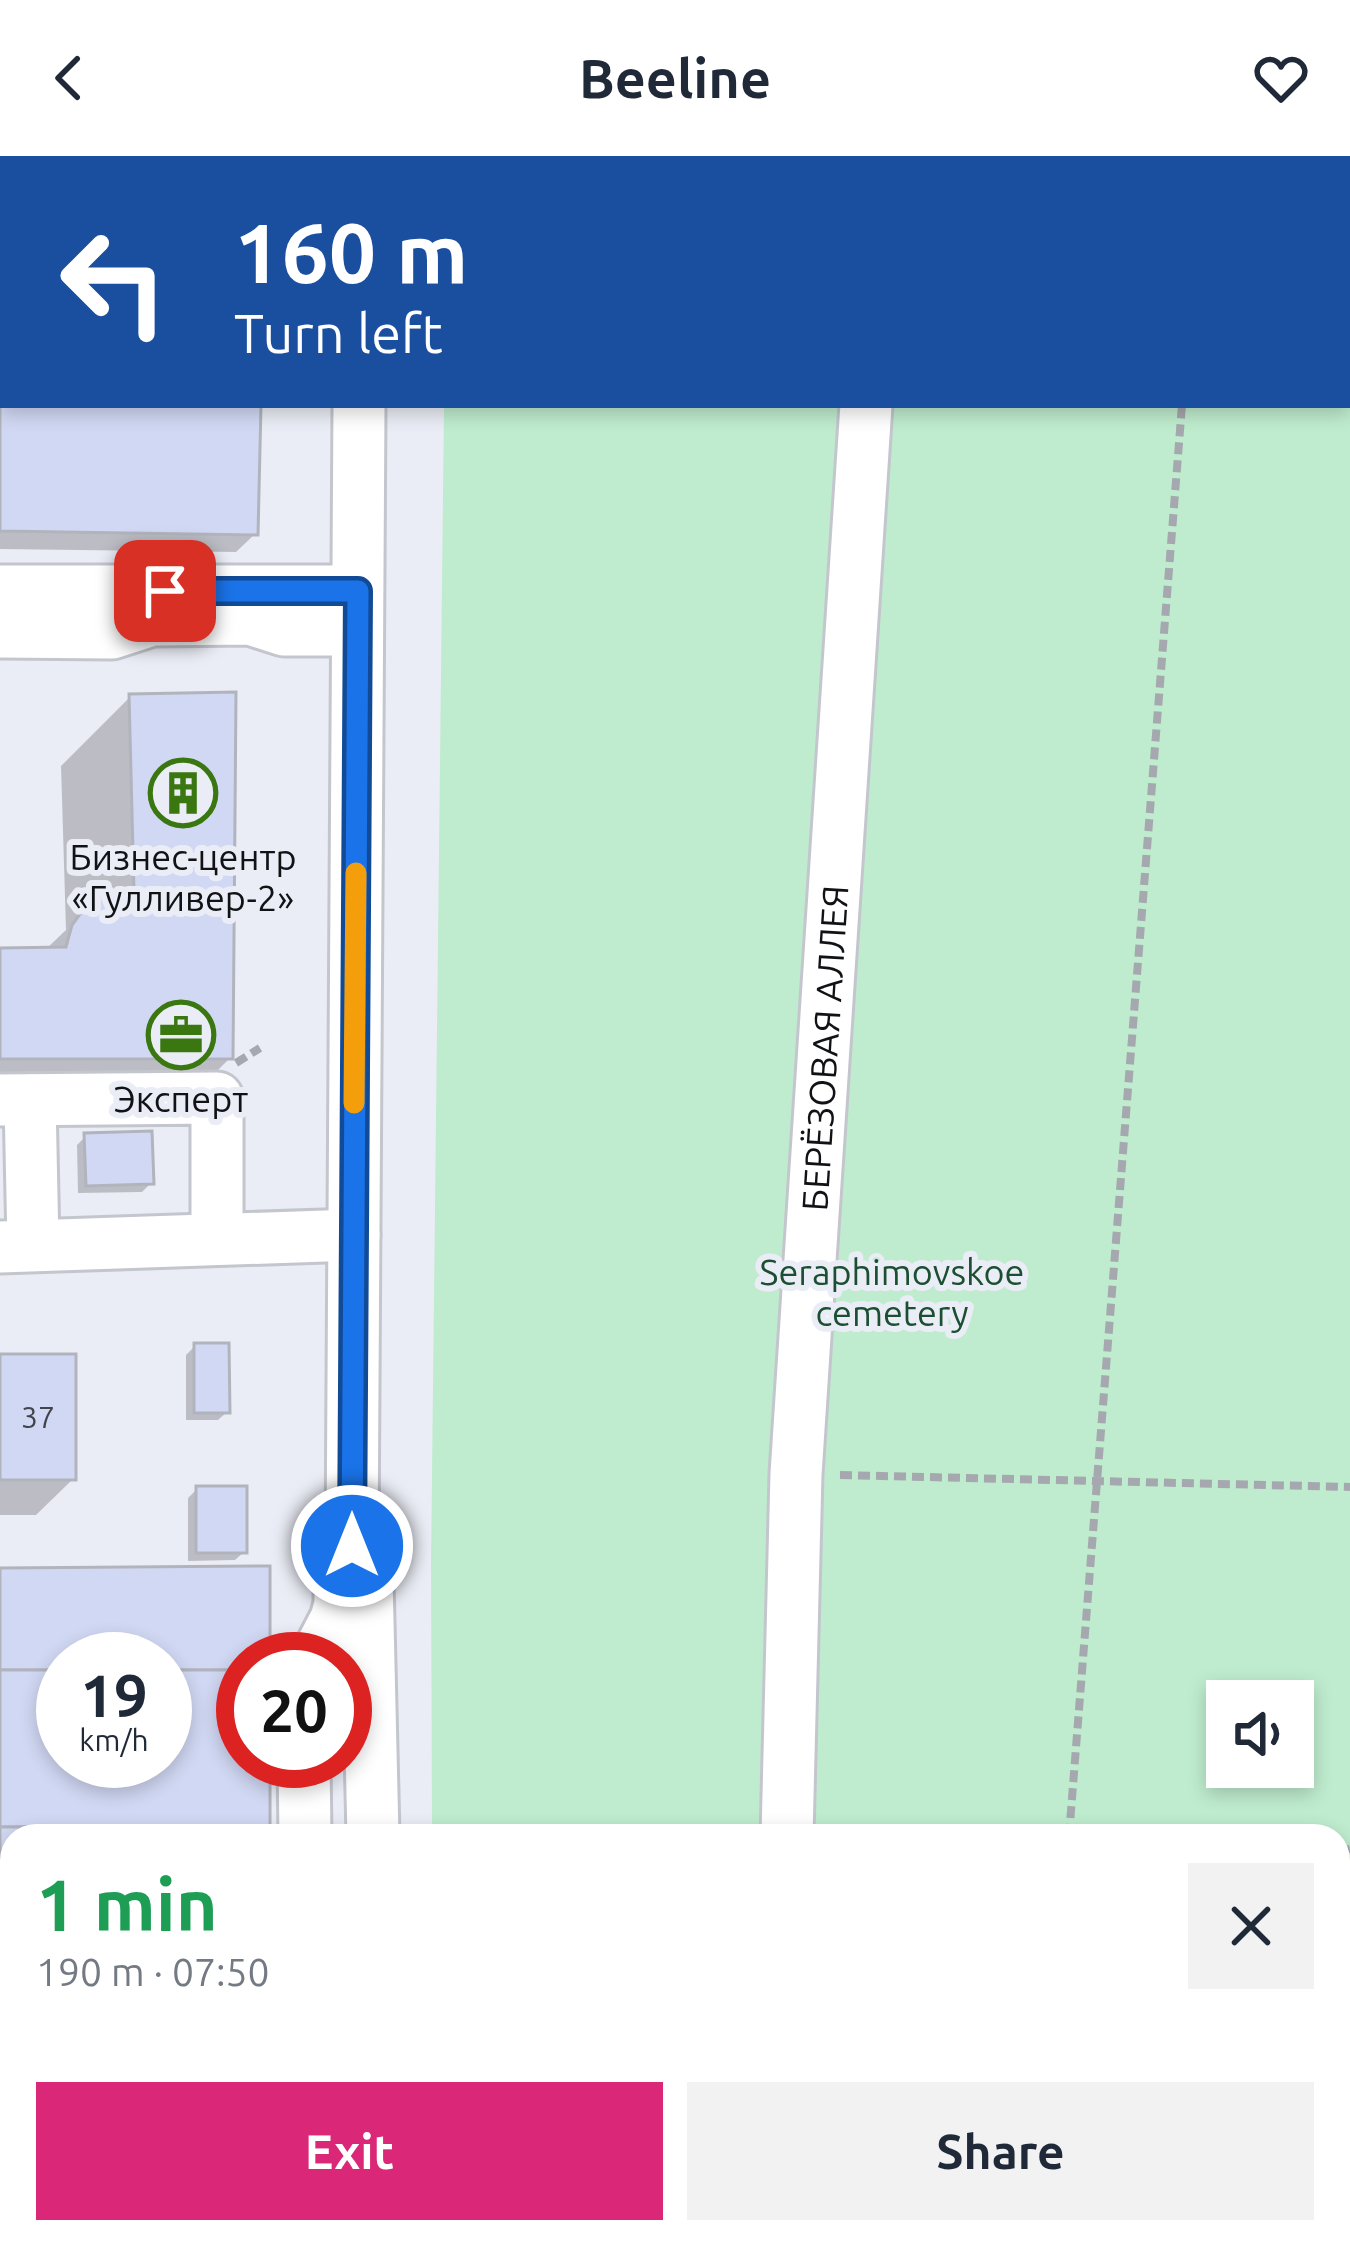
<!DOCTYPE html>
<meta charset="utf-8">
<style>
:root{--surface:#fff;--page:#f2f2f3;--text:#1f2937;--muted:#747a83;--accent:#db2777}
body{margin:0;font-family:Ubuntu,sans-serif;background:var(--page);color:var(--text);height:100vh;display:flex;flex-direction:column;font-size:45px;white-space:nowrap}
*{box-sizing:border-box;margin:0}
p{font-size:39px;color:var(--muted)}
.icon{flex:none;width:66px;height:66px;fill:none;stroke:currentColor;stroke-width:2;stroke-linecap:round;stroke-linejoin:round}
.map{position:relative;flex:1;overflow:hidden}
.drawer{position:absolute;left:0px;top:1668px;width:1350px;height:420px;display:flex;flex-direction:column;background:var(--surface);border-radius:36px 36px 0 0;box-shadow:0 6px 18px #0003}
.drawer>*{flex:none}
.hud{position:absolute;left:0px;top:0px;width:1350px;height:252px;box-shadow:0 6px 18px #0003;background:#1a4fa0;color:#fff;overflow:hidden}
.tools{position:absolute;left:1206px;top:1524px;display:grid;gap:24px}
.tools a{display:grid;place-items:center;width:108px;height:108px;border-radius:0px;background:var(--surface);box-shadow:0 6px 18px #0003;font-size:60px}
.speed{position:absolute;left:36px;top:1476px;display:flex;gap:24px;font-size:60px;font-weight:700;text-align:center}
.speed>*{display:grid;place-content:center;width:156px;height:156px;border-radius:50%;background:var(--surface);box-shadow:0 6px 18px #0003;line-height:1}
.speed small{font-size:30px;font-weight:400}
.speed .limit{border:18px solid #d22;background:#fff;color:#111}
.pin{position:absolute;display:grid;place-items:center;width:102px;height:102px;color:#fff;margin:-51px;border-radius:24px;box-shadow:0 6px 18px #0006}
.me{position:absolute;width:132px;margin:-66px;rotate:0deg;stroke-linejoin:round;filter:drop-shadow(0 0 9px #0008)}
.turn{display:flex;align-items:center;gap:42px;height:252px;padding:0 36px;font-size:54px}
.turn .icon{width:156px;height:156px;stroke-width:2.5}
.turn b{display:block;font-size:84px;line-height:102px}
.round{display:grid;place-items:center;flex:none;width:126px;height:126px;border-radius:0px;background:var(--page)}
.overview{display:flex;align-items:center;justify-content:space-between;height:204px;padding:0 36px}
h1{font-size:72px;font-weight:600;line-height:90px;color:#1e9e55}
.action{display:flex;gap:24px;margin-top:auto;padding:24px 36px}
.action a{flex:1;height:138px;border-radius:0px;background:var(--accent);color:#fff;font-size:48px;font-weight:600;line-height:138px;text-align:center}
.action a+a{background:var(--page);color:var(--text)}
header{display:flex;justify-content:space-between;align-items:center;height:156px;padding:0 36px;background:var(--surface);font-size:54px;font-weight:600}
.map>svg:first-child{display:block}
</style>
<header><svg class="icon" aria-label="back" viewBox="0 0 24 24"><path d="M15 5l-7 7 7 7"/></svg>Beeline<svg class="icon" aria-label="heart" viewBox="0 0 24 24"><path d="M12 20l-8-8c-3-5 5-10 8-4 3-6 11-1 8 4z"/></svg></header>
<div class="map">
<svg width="1350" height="2088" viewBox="0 0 1350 2088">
<rect width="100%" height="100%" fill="#ebedf6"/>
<g fill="#bfecce" fill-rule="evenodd">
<path d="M 446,0 L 1350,0 L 1350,2088 L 433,2088 L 433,2076 L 1338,2076 L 1338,1680 L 432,1680 L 431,1407 L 444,249 L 1347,249 L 1347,3 L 446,3 ZM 1227,1545 L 1293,1545 L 1293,1611 L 1227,1611 Z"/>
<rect x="57" y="2076" width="214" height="12"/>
</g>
<g fill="#0003" fill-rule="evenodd">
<polygon points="0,0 262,0 262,3 3,3 3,249 257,249 255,378 236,396 0,393"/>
<polygon points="130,541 230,902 161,971 0,971 0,795 45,794 66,774 61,610"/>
<polygon points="86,980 151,1027 142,1036 78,1037 77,989"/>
<polygon points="195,1190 227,1256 218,1264 186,1264 186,1199"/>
<polygon points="0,1201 73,1323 36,1359 0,1359"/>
<polygon points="197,1333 244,1396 235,1404 188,1405 188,1342"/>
<path d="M 0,1415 L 267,1503 L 243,1503 L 243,1605 L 267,1605 L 267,1680 L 12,1680 L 12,2076 L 263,2076 L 251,2088 L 0,2088 ZM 63,1503 L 165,1503 L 165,1605 L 63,1605 Z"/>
</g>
<g fill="#d1d8f3" stroke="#b2b4bd" stroke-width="3">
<polygon points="0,0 266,0 266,3 3,3 3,249 261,249 258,379 0,375"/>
<polygon points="236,536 233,903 0,903 0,792 66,791 72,769 88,747 109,736 134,736 129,538"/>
<polygon points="152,975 154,1028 86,1030 84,977"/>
<polygon points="194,1187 229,1187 230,1257 194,1257"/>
<rect x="0" y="1198" width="76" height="126"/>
<rect x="196" y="1330" width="51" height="67"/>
<polygon points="270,1410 270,1503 243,1503 243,1514 165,1514 165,1503 63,1503 63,1514 0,1514 0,1412"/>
<polygon points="0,1514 63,1514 63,1605 165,1605 165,1514 243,1514 243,1605 270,1605 270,1670 0,1671"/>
<polygon points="270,1670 270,1680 12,1680 12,2073 0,2073 0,1671"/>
<rect x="33" y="2076" width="24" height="12"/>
</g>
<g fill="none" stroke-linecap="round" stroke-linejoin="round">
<defs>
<g id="minor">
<polyline points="360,3 360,0"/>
<polyline points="882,3 882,0"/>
<polyline points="0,435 357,435"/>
<polyline points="0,476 112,477 152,464 250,463 284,474 357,474"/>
<polyline points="0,944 217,942 217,1082"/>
<polyline points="30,944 33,1089"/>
<polyline points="0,1091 354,1079"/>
<polyline points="362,1412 367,1423 373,1680"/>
<polyline points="315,1503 336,1463 340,1448 340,1422 352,1390 359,249"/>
<polyline points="304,1605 305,1680"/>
<path id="s1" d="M 787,1680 L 796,1318 L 866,249"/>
<polyline points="309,2076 309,2088"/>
<polyline points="381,2076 381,2088"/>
<polyline points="810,2088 811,2076"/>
</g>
</defs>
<use href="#minor" stroke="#c4c6ce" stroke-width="57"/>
<g stroke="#a6a8af" stroke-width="8" stroke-dasharray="12 6" stroke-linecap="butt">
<polyline points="1201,3 1201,0"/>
<polyline points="236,907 260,892"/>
<polyline points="840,1319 1350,1331"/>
<polyline points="1069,1680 1182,249"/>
<polyline points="1338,1695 1350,1693"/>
<polyline points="1021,2088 1022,2076"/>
</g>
<use href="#minor" stroke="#fff" stroke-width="51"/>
</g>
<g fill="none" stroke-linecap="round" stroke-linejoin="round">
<defs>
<polyline id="route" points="165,435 358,435 352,1390"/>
</defs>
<use href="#route" stroke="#114b97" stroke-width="30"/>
<use href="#route" stroke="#1a73e8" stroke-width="21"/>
<polyline stroke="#f59e0b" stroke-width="21" points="354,947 356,717"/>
</g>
<defs>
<symbol id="building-ring" viewBox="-11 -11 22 22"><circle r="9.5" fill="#ebedf6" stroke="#3a7711" stroke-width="1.5"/><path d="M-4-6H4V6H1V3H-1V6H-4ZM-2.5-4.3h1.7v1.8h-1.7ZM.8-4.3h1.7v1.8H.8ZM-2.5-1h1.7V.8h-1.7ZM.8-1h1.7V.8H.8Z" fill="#3a7711"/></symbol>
<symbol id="office-ring" viewBox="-11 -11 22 22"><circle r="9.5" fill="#ebedf6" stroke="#3a7711" stroke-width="1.5"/><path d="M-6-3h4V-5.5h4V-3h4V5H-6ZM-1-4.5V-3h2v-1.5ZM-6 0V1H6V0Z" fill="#3a7711"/></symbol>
</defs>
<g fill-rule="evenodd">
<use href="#building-ring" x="145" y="599" width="76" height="76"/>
<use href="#office-ring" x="143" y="841" width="76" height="76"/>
</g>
<g text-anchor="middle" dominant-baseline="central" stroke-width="12" stroke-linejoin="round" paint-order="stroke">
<g font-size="30" fill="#41444c">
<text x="38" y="1261">37</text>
</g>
<g font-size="36" fill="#111215" stroke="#ebedf6">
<text x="183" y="700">Бизнес-центр<tspan x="183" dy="41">«Гулливер-2»</tspan></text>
<text x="181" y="942">Эксперт</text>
</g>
<g font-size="36" fill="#111215" stroke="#ebedf6">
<text stroke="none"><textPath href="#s1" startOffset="789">БЕРЁЗОВАЯ АЛЛЕЯ</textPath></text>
</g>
<g font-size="36" fill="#1b4f32" stroke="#ebedf6">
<text x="892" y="1115">Seraphimovskoe<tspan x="892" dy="41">cemetery</tspan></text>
</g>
</g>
</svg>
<div class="tools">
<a><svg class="icon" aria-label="sound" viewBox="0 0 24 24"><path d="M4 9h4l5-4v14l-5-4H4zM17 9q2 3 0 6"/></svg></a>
</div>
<div class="speed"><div>19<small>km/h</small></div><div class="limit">20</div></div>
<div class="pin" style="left:165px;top:435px;background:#d93025"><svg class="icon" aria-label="arrive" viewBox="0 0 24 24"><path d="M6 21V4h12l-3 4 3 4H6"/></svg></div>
<svg class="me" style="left:352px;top:1390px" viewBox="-20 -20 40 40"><circle r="17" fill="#1a73e8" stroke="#fff" stroke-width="3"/><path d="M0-11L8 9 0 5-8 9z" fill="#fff"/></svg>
<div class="hud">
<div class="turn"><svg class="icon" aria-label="left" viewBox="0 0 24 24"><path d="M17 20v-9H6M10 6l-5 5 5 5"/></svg><div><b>160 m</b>Turn left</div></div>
</div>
<section class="drawer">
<div class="overview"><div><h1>1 min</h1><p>190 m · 07:50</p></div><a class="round"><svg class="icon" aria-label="close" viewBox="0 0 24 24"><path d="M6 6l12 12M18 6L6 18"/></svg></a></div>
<div class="action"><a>Exit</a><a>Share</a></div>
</section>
</div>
